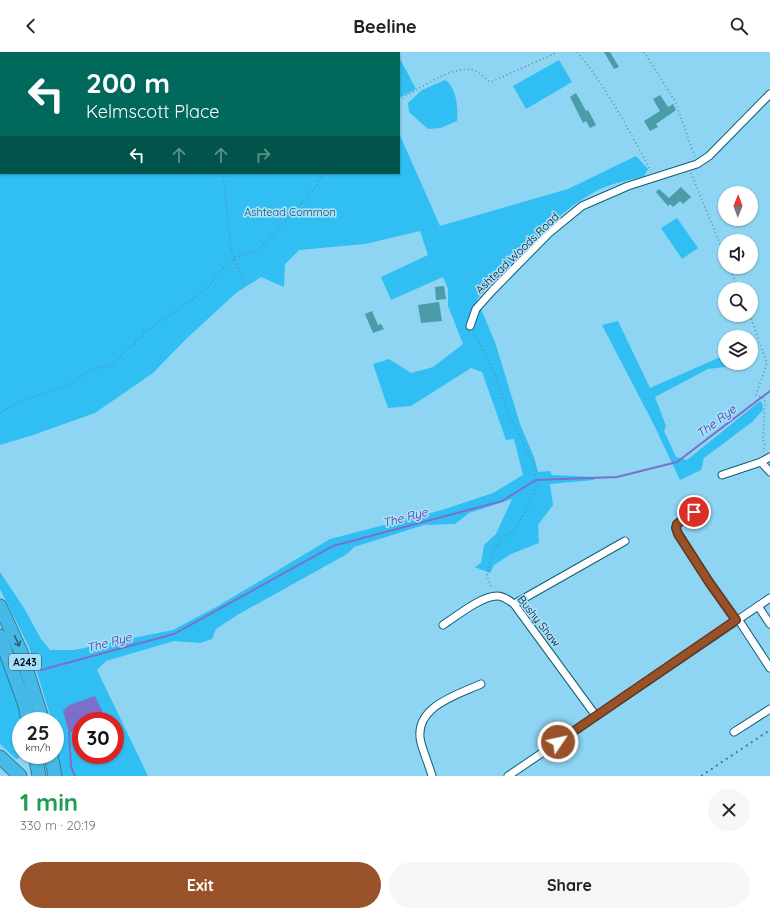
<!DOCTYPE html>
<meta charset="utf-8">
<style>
:root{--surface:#fff;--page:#f6f6f6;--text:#202124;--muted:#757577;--accent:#985129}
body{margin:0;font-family:Quicksand,sans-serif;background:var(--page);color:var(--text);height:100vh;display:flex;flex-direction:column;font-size:15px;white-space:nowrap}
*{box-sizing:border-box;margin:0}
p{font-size:13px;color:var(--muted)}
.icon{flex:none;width:22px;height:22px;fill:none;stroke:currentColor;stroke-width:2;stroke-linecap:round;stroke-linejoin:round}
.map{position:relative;height:724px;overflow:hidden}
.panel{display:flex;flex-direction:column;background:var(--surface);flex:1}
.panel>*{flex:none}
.banner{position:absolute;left:0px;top:0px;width:400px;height:122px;box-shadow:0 1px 3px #0004;background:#00695c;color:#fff;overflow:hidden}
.needle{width:26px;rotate:1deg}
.controls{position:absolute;left:718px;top:134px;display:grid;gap:8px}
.controls a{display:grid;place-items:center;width:40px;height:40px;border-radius:50%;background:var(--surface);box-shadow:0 1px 3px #0004;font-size:20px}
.speed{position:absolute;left:12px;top:660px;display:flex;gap:8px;font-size:20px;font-weight:700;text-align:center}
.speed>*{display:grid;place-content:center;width:52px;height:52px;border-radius:50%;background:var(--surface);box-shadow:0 1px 3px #0004;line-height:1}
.speed small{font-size:10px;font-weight:400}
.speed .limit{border:6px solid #d22;background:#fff;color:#111}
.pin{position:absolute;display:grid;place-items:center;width:34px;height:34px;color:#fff;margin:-17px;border:2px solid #fff;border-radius:50%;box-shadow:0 1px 4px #0007}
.me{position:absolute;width:44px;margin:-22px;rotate:56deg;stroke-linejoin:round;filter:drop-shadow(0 0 3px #0008)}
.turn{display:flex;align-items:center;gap:14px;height:84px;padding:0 20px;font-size:18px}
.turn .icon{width:52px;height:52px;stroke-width:2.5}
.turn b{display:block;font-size:28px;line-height:34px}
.lanes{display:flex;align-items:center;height:38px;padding:0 20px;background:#0003;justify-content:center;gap:20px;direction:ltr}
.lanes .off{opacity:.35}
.round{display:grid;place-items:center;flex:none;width:42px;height:42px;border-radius:21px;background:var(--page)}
.summary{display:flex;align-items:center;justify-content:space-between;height:68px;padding:0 20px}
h1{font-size:24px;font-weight:700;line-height:30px;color:#1e9e55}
.cta{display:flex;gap:8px;margin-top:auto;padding:8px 20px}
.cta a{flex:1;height:46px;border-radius:24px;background:var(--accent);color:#fff;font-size:16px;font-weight:700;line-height:46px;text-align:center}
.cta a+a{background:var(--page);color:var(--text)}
header{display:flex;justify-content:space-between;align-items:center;height:52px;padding:0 20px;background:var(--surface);font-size:18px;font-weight:700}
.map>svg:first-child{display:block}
</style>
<header><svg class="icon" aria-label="back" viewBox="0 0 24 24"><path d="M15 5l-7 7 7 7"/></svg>Beeline<svg class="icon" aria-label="search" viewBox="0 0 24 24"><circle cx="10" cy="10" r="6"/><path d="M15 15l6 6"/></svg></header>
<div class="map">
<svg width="770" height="724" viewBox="0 0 770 724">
<rect width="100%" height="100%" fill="#8ed4f3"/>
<g fill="#31bff3" fill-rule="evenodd">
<path d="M 0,0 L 375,0 L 1,1 L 1,121 L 399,121 L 399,81 L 440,174 L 568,137 L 636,104 L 648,117 L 644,124 C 630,128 613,131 600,137 C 555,159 512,211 477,247 L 496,293 L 520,372 L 534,405 L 538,420 L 550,419 L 552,423 L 594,425 L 594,428 L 550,432 L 553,453 L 538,473 L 539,491 L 511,502 L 494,513 L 490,521 L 475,515 L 481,511 L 484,493 L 496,482 L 512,447 L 469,461 L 455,472 L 424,473 L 354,495 L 347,502 L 239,562 L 216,577 L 212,587 L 200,591 L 174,589 L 106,609 L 97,618 L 148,724 L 60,724 L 55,690 L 55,669 L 52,669 L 29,595 L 0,537 L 0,520 L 24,556 L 41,587 L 50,598 L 74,598 L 173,578 L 218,554 L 330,487 L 442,458 L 493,441 L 523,423 L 514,387 L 506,388 L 482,320 L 471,316 L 411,354 L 388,356 L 373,312 L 389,307 L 411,321 L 433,315 L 463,292 L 448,254 L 448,237 L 443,225 L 391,248 L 381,225 L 428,203 L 420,179 L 365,192 L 299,198 L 285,212 L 284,235 L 261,225 L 236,241 L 186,287 L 153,321 L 95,361 L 33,383 L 0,393 ZM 95,645 L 106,667 L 102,669 L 115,669 L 115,703 L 81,703 L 81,676 L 69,680 Z"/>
<polygon points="399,5 416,37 399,46"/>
<polygon points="559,8 572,30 526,57 513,34"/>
<path d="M 445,28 C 457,35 458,58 457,69 L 441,76 L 428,77 L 409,60 L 408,51 L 422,38 Z"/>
<polygon points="677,166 698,196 682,207 661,176"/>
<polygon points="618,269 650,336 725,303 725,311 732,311 725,315 708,317 655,345 666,374 664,379 676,405 687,408 760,349 762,351 763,358 752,370 704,406 701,418 680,428 654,373 602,273"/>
<polygon points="0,599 18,651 22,669 21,703 26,703 16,707 0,692"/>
</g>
<polygon fill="#7c6fca" points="95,644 106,667 102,669 81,669 81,676 69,681 63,659 69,653"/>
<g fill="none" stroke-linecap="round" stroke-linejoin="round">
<g stroke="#7c6fca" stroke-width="2">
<polyline points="41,618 174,582 333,494 502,449 536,428 617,425 677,410 770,339"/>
<polyline points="69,681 71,715 75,724"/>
</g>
</g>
<g fill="#499ca8">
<polygon points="604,0 610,0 619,15 614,17"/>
<polygon points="576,41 586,59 588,58 596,73 590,76 586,69 583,71 570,45"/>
<polygon points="660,43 668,55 673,52 676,58 656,72 658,75 650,79 644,69 660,59 653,47"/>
<polygon points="681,135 691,145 683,152 680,149 673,155 670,152 668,154 656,140 659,137 669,146"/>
<polygon points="444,234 446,247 436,248 435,235"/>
<polygon points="439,250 442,269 421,271 418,253"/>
<polygon points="372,259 378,273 381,272 384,277 373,281 365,262"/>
</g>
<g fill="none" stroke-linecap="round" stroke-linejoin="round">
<defs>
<g id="street">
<polyline points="470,274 476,257 493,238 549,181 582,154 628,134 697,112 709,104 770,42"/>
<polyline points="761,410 770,420"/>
<polyline points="722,423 761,410 770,405"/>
<polyline points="694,460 677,472 676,476 678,481 709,530 736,568"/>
<polyline points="514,552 625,489"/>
<polyline points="758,554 770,572"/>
<polyline points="738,567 770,616"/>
<path d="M 443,573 C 457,564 481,544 497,544 C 504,544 508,548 514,552 L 596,664"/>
<polyline points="734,680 770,657"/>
<path d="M 432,724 C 429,713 424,702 421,691 C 412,655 457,643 481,632"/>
<polyline points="508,724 770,546"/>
</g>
<g id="highway">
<polyline points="0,554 21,600 43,669"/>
<polyline points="0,584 25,653 28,669"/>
<polyline points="35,703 39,724"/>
<polyline points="51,703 55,724"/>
<polyline points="0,705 20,724"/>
</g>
</defs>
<use href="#street" stroke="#0f5d78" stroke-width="9"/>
<use href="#highway" stroke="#2e7e9e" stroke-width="15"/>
<g stroke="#5a8ca3" stroke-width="1.5" stroke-dasharray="1 3" stroke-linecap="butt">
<polyline points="142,0 142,1"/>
<path d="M 577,0 C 607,36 629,78 651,119"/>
<polyline points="644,0 675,49 695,105"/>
<polyline points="345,1 345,0"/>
<path d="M 399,48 C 417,38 452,13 473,18 C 480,20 484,27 491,30 L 558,0"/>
<polyline points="223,121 231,197 244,231"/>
<polyline points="691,121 725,204"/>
<polyline points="729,215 739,237"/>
<polyline points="750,263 767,311 756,343 765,347 763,388 765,392 763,400"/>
<polyline points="473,280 490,310 510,365 534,412 536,434 526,459 514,479 500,487 491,505 487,524 492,537"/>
<polyline points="0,361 18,350 67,334 92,317 114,313 122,302 134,292 144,281 205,238 222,217 235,206 259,198 314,137 324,121"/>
</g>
<use href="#street" stroke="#fff" stroke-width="7"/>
<use href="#highway" stroke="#46b9e6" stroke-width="13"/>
<polyline stroke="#4b788c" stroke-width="2" stroke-dasharray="2 4" stroke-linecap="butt" points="701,724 770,678"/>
</g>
<defs><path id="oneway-shaft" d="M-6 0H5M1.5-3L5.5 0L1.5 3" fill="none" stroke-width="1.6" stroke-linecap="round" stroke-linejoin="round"/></defs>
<use stroke="#236480" href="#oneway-shaft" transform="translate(17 589) rotate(66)"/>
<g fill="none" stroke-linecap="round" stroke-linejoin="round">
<defs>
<polyline id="route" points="558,690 736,568 709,530 678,482 676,476 677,472 694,460"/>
</defs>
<use href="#route" stroke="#63351b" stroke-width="10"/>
<use href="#route" stroke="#985129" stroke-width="7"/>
</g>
<g text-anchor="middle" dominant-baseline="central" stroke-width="3.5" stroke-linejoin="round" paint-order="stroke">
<rect fill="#a8dff8" stroke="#324e5c" stroke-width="1" x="9" y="602" width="32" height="16" rx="3"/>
<g font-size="10" font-weight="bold" fill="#001019">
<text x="25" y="610">A243</text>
</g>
<g font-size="11" fill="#154c62" stroke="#a8dff8">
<text x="290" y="160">Ashtead Common</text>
</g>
<g font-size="11" fill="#001019" stroke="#a8dff8">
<text transform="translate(517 201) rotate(-44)">Ashtead Woods Road</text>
<text transform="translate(539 569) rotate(52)">Bushy Shaw</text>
</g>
<g font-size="12" font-style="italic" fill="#492e9a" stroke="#a8dff8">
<text transform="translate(716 369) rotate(-37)">The Rye</text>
<text transform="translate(405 465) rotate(-15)">The Rye</text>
<text transform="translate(109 590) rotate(-15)">The Rye</text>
</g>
</g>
</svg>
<div class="controls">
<a><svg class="needle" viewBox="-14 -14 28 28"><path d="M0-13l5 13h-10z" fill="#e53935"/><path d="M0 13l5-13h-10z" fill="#757577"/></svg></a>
<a><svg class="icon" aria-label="sound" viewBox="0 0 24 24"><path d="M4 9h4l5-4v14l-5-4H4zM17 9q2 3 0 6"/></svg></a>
<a><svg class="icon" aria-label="search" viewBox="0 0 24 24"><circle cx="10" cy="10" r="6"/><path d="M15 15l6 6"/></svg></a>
<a><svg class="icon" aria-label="layers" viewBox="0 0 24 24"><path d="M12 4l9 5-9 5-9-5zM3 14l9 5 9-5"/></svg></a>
</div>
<div class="speed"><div>25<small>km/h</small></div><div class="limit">30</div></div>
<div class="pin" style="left:694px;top:460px;background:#d93025"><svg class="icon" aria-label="arrive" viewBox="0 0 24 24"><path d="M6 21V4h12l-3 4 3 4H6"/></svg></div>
<svg class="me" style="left:558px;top:690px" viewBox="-20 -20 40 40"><circle r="17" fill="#985129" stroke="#fff" stroke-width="3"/><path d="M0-11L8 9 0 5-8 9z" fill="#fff"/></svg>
<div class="banner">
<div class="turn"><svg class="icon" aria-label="left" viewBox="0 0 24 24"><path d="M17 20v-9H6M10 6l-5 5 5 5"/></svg><div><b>200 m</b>Kelmscott Place</div></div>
<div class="lanes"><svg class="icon" aria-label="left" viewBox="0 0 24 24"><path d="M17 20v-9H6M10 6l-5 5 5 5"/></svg><svg class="icon off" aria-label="ahead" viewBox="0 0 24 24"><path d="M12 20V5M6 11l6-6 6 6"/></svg><svg class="icon off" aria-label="ahead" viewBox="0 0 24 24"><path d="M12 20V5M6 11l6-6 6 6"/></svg><svg class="icon off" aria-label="right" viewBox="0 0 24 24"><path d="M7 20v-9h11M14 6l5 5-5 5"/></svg></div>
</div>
</div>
<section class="panel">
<div class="summary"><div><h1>1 min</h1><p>330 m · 20:19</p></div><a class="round"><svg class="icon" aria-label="close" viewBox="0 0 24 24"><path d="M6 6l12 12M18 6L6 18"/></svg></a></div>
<div class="cta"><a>Exit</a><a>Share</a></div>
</section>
